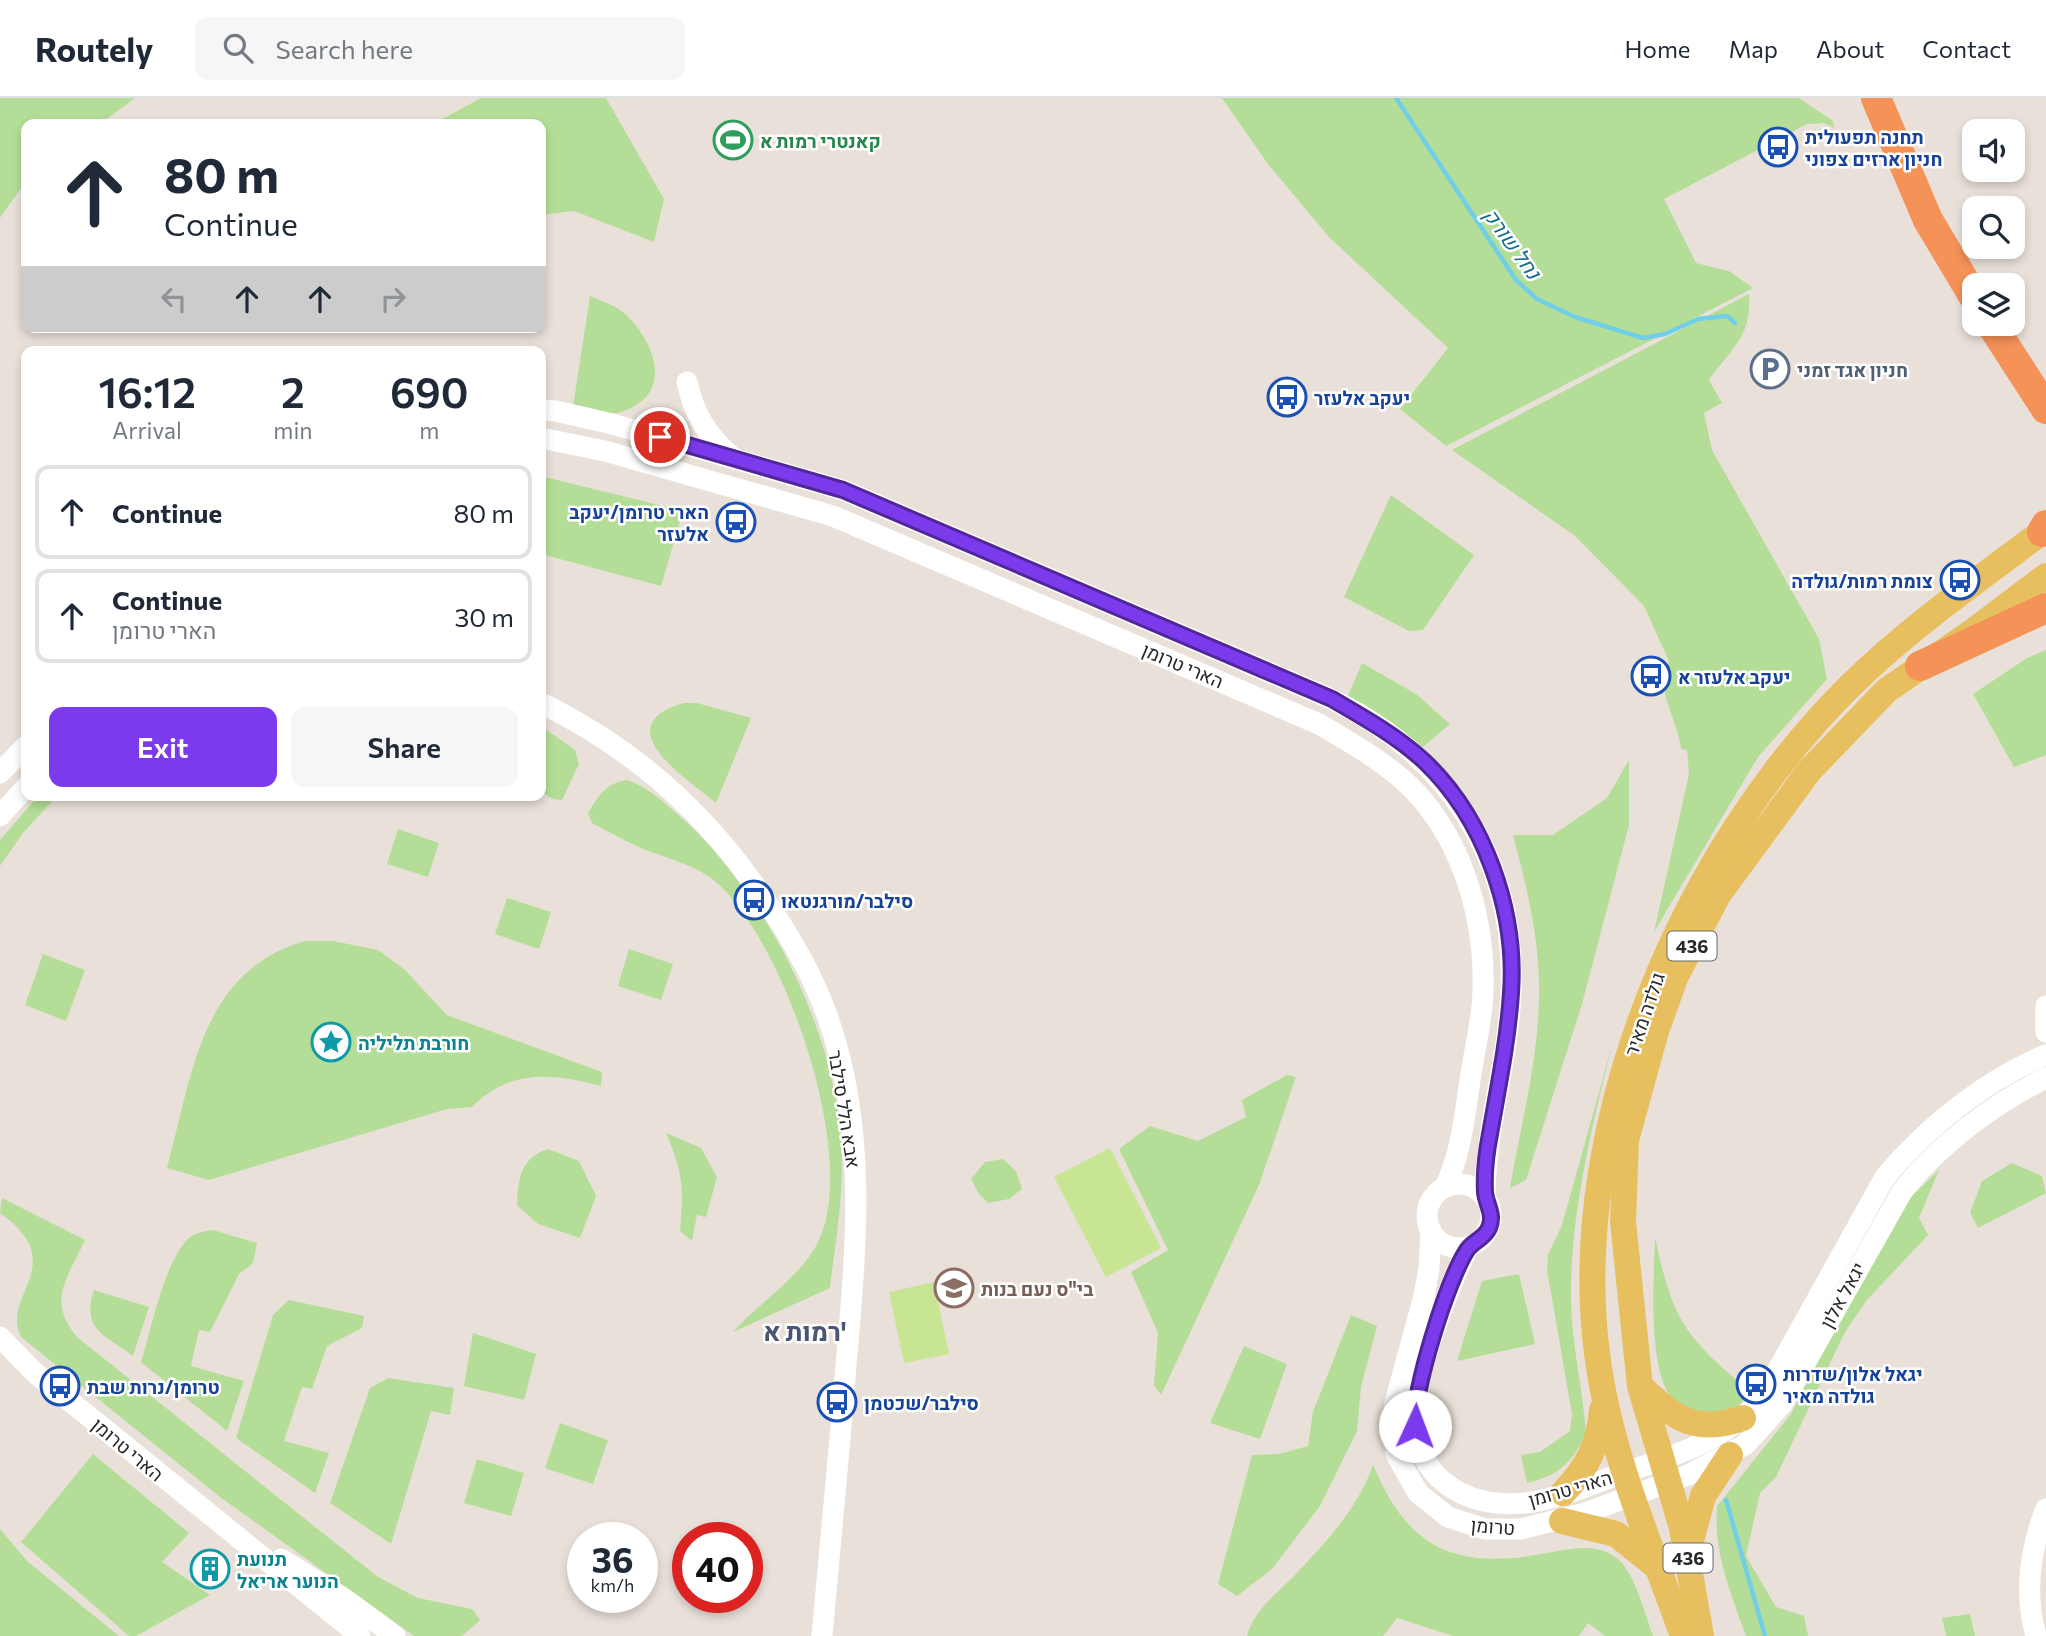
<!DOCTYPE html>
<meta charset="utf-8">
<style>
:root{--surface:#fff;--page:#f6f6f7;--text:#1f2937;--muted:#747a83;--line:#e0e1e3;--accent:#7c3aed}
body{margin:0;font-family:Commissioner,Heebo,sans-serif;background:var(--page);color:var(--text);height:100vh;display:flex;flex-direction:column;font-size:26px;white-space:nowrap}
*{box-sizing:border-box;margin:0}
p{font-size:23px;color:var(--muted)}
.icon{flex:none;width:38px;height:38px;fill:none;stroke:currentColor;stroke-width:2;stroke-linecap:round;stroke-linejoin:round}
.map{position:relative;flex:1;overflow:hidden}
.side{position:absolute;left:21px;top:248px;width:525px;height:455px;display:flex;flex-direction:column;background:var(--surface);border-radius:14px;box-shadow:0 4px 10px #0003}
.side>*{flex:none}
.hud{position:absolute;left:21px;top:21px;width:525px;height:214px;border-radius:14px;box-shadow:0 4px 10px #0003;background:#fff;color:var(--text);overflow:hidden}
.fabs{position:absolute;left:1962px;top:21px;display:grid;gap:14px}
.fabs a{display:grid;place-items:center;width:63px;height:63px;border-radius:14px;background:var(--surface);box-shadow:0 4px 10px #0003;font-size:35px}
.speed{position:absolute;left:567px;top:1424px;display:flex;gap:14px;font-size:35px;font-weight:700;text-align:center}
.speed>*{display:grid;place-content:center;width:91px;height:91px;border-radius:50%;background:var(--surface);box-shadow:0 4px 10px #0003;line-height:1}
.speed small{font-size:18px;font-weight:400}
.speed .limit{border:10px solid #d22;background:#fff;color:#111}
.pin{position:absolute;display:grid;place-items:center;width:60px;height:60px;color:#fff;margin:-30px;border:4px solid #fff;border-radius:50%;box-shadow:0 2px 7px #0007}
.me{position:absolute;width:77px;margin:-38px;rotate:2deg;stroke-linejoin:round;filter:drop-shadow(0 0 5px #0008)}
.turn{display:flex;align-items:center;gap:24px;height:147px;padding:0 28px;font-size:32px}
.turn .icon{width:91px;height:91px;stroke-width:2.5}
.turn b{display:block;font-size:49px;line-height:60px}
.lanes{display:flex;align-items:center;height:66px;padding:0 28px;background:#0003;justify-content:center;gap:35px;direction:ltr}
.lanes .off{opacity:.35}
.eta{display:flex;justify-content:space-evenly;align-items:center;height:119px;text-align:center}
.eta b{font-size:42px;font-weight:600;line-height:49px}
.action{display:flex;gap:14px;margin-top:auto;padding:14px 28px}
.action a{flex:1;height:80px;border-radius:14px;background:var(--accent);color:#fff;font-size:28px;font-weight:600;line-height:80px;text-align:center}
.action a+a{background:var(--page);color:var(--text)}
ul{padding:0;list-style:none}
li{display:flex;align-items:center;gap:21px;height:94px;margin:0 14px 10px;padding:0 14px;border:4px solid var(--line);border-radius:14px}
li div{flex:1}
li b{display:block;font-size:26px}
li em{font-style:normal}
header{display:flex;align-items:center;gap:42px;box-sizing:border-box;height:98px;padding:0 35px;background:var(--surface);border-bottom:2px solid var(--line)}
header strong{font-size:33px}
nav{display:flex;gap:38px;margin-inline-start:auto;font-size:24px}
.search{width:490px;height:63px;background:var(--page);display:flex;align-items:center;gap:18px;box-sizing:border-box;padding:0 24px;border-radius:14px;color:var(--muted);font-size:26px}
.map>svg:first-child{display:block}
</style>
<header>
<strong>Routely</strong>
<div class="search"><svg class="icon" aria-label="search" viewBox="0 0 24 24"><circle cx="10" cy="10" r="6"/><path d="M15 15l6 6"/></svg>Search here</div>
<nav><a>Home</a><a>Map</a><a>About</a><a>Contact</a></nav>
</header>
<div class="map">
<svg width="2046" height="1538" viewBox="0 0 2046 1538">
<rect width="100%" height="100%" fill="#e9e1d9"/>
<g fill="#b4de97">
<polygon points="0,0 135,0 100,26 26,26 26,83 0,120"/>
<polygon points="481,0 606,0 664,101 654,144 574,113 541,117 541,26 433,26"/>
<polygon points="1222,0 1799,0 1833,23 1834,30 1824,25 1807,26 1664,101 1696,165 1729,173 1753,190 1446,348 1400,311 1448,250 1329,139 1268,66"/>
<path d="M 1749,196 C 1752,239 1732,249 1709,282 L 1722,305 L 1704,315 L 1712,352 L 1819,541 L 1827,581 L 1758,659 L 1654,834 L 1689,676 L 1687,652 L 1681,651 C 1679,623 1652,588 1669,563 L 1644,508 L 1575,438 L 1452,352 Z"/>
<path d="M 590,198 C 601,203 615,207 624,215 C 655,243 676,297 621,314 C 606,319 587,312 573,309 Z"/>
<polygon points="541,378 683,413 661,488 541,456"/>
<polygon points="1391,397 1474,457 1423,532 1409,533 1344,499"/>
<polygon points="2046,552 2046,657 2014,669 1973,596 2027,560"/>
<polygon points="1362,565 1416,596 1450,626 1423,649 1348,598"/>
<path d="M 684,605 L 697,605 L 751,620 L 716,705 C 687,681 604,628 684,605 Z"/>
<polygon points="541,628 575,652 579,666 562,702 553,701 541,693"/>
<path d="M 1629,662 L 1629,727 L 1582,906 L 1526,1082 L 1510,1090 C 1521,1025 1540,956 1539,889 C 1539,838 1526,786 1513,737 L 1553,737 L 1607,700 Z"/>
<path d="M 627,682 C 647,689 659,700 675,714 C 766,791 839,938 842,1058 C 843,1102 835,1147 830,1190 L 733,1234 C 760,1203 801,1180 819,1142 C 859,1057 784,843 716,784 C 694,765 665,761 639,749 C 623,742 608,733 592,725 L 588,715 C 599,697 606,685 627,682 Z"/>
<polygon points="38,698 57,698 23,735 0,768 0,742"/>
<polygon points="398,731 439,745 428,779 387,766"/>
<polygon points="507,800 551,814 539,851 495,836"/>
<path d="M 305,843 L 333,843 L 378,852 L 404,871 L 447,917 L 602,974 L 601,988 C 552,975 510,971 472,1009 L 447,1011 L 209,1082 L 167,1070 C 192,979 200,873 305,843 Z"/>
<polygon points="629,851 673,866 661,902 618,888"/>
<polygon points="43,856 85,872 66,923 25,907"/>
<path d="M 1615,937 C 1594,1018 1570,1115 1571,1199 C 1571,1245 1583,1290 1586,1336 C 1573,1364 1558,1378 1527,1385 L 1521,1357 L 1540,1354 L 1570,1333 L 1572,1316 L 1547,1172 L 1548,1157 L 1562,1127 Z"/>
<polygon points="1287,977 1296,979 1259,1087 1161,1297 1154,1287 1158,1235 1131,1174 1168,1152 1119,1051 1150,1028 1198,1043 1246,1019 1242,1002"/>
<path d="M 666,1035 L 701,1050 L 717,1079 L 706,1119 L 697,1117 L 692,1143 L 680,1133 C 684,1090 683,1075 666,1035 Z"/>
<path d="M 548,1051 L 579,1063 L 596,1098 L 580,1140 L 538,1126 L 517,1107 C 518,1082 520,1060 548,1051 Z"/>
<polygon points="1003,1061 1016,1073 1022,1091 1009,1101 988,1105 979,1096 971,1081 985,1064"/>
<polygon points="2012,1065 2042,1078 2046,1095 1978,1130 1970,1115 1982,1083"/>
<path d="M 1939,1072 L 1919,1120 L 1928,1137 L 1866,1203 L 1845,1234 L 1776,1379 L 1760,1395 L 1746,1458 L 1776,1509 L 1804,1518 L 1808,1538 L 1746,1538 C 1731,1496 1713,1453 1717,1408 L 1791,1316 L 1848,1204 L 1909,1101 Z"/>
<path d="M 2,1100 L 85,1142 C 68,1180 46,1202 77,1239 L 378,1479 L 418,1500 L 472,1511 L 480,1522 L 462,1538 L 414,1538 L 220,1399 L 21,1239 C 0,1197 72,1166 0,1115 Z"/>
<path d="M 213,1132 L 257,1145 L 253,1165 L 239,1176 L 210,1234 L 199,1232 L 191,1268 L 244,1283 L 227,1333 L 141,1264 C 152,1229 162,1174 184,1145 C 191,1136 202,1133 213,1132 Z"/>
<path d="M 1655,1139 C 1673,1224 1685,1239 1751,1294 L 1735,1312 L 1699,1321 C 1691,1315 1679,1309 1672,1301 C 1647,1270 1654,1178 1655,1139 Z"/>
<polygon points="1519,1176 1535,1246 1457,1263 1482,1183"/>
<path d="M 94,1192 L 149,1209 L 133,1258 C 104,1236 81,1232 94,1192 Z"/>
<polygon points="289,1202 364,1218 362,1230 327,1248 312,1291 302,1289 284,1343 329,1355 315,1395 236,1340 273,1217"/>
<polygon points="1351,1217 1377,1228 1361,1289 1357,1333 1320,1408 1272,1471 1237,1498 1218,1486 1252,1357 1279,1356 1308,1348 1313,1314"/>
<polygon points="473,1235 536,1256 524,1302 464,1288"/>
<polygon points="1244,1248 1287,1266 1260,1341 1210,1325"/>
<polygon points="388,1280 454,1290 450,1317 431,1313 391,1446 330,1405 370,1290"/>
<polygon points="560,1325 608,1342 593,1386 545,1370"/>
<polygon points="93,1356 189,1435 162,1464 210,1497 136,1538 129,1538 21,1444"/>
<polygon points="477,1361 524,1375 511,1418 464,1405"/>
<path d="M 1373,1367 C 1409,1453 1457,1472 1547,1455 C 1572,1451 1596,1444 1618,1461 C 1634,1474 1646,1518 1653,1538 L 1605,1538 L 1588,1525 L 1579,1538 L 1453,1538 L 1397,1520 L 1383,1538 L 1247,1538 C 1254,1511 1278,1495 1296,1476 C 1328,1442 1358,1410 1373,1367 Z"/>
<polygon points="0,1431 28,1464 119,1538 0,1538"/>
<polygon points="1970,1516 1975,1538 1946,1538 1942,1520"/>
</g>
<g fill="#c7e593">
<polygon points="1110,1050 1161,1150 1106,1179 1054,1079"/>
<polygon points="934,1184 949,1256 904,1265 889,1194"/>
</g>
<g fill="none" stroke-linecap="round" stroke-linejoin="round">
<g stroke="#70cfe7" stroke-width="4.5">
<polyline points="1396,0 1516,182 1537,201 1575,219 1643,240 1665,236 1698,221 1727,218 1735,225"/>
<polyline points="1726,1402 1765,1538"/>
</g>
<g stroke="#fff" stroke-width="21">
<path d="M 687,284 C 694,316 706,336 730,357"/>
<path d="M 541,312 L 556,313 L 612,326 L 843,392 L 1327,599 C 1446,655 1516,759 1511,892 C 1509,962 1485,1029 1485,1099"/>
<path d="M 541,340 L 605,353 L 833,418 L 1319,626 C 1348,643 1378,660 1403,682 C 1460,733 1485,816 1483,891 C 1483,917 1476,944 1472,970 C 1465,1010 1463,1052 1445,1089"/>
<path d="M 541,605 C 625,646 696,706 750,781 C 782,824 810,869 828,920 C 868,1033 856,1151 846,1268 C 839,1358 830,1448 822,1538"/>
<polyline points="0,675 26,648"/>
<polyline points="0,718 26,689"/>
<polyline points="2046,908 2046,934"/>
<circle cx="1459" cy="1118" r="32"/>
<path d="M 1431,1132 L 1429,1171 L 1424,1198 L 1394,1308 L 1396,1356 L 1418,1395 L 1448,1419 L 1485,1431 L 1521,1431 L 1585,1415 L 1688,1377 L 1745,1347 L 1782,1306 L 1903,1092 C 1940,1046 1993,1006 2046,980"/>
<path d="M 1469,1148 C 1451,1183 1414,1278 1414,1315 C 1414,1381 1466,1411 1526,1405 C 1559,1401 1592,1386 1623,1375 C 1673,1358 1733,1341 1765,1295 L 1885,1079 C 1927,1029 1986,981 2046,957"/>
<polyline points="0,1239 34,1274 360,1538"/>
<polyline points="281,1461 346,1502 395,1538"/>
<path d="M 2036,1538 C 2024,1496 2030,1451 2046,1411"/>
</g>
<g stroke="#e8bf5e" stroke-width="26">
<path d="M 1640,1288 C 1674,1320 1695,1337 1743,1320"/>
<path d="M 1563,1395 C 1587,1370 1599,1347 1602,1312"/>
<polyline points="1562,1423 1616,1436 1656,1468"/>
<polyline points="1689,1450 1703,1398 1730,1357"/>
<path d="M 1683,1538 C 1650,1445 1609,1353 1597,1255 C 1567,1023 1686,750 1850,588 C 1909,530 1979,481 2046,431"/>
<polyline points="1701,1538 1682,1430 1640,1288 1623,1124 1626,1042 1656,933 1675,880 1718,797 1809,673 1887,592 1972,534 2046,478"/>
</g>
<g stroke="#f59258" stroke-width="30">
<polyline points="1876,0 1928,122 1974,199"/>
<polyline points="1991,226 2046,311"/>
<polyline points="2042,434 2046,427"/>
<polyline points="1920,568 2046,510"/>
</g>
</g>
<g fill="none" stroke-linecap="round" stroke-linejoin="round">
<defs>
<path id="route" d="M 660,339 L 843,392 L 1332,601 C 1363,619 1397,638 1424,663 C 1484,720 1517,812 1511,895 C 1508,942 1498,990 1490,1036 C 1486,1056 1484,1075 1485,1094 C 1486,1107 1495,1116 1489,1130 C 1484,1141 1473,1143 1467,1152 C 1447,1183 1413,1292 1415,1328"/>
</defs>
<use href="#route" stroke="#51269a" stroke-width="18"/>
<use href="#route" stroke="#7c3aed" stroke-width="12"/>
</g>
<defs>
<symbol id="stadium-ring" viewBox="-11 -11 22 22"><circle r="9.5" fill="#fff" stroke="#2e9e5b" stroke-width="1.5"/><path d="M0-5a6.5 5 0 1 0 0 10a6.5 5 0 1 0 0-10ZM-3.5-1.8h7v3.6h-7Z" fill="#2e9e5b"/></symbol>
<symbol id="bus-ring" viewBox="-11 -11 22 22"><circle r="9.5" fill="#fff" stroke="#1a4fb4" stroke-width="1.5"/><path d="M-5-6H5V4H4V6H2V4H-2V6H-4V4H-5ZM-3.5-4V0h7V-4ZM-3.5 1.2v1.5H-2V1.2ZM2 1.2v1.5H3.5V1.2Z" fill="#1a4fb4"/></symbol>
<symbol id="parking-ring" viewBox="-11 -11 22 22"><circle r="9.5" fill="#fff" stroke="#5c6f8a" stroke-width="1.5"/><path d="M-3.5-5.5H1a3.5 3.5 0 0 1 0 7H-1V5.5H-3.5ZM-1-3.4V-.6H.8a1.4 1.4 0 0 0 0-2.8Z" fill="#5c6f8a"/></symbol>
<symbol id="sight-ring" viewBox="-11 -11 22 22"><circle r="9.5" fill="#fff" stroke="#0f9aa8" stroke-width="1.5"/><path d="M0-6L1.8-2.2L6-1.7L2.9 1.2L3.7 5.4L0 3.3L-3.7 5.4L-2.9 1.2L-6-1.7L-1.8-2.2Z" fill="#0f9aa8"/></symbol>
<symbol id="school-ring" viewBox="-11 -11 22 22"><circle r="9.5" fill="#fff" stroke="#8d6e63" stroke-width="1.5"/><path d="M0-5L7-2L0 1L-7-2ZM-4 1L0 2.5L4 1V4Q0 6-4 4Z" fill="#8d6e63"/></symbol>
<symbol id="building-ring" viewBox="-11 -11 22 22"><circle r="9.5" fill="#fff" stroke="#0f9aa8" stroke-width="1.5"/><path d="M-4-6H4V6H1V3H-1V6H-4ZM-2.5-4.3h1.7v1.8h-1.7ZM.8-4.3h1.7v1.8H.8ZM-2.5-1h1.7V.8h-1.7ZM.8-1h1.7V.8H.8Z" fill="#0f9aa8"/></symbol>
</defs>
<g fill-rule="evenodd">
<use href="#stadium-ring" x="711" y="20" width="44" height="44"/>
<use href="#bus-ring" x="1756" y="27" width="44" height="44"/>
<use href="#parking-ring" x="1748" y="249" width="44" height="44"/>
<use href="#bus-ring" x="1265" y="277" width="44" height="44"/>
<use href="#bus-ring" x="714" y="402" width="44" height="44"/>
<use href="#bus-ring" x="1938" y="460" width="44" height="44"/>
<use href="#bus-ring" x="1629" y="556" width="44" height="44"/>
<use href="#bus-ring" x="732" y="780" width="44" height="44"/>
<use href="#sight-ring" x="309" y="922" width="44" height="44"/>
<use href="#school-ring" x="932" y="1168" width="44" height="44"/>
<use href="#bus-ring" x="1734" y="1264" width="44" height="44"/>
<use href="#bus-ring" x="38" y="1266" width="44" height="44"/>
<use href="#bus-ring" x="815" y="1282" width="44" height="44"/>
<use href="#building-ring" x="188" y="1449" width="44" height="44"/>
</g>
<g text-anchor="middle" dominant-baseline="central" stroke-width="5" stroke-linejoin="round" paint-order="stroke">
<g fill="#fff" stroke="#686868" stroke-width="2">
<rect x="1667.5" y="833.5" width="49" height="29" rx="5"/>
<rect x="1663.5" y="1445.5" width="49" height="29" rx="5"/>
</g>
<g font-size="18" font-weight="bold" fill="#272727">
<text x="1692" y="848">436</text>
<text x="1688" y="1460">436</text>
</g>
<g font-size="19" font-weight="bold" fill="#164399" stroke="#fff" text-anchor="start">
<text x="1805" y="38">תחנה תפעולית<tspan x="1805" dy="22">חניון ארזים צפוני</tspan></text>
<text x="1314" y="299">יעקב אלעזר</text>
<text x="709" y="413" text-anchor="end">הארי טרומן/יעקב<tspan x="709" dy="22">אלעזר</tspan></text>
<text x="1933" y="482" text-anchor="end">צומת רמות/גולדה</text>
<text x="1678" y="578">יעקב אלעזר א</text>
<text x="781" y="802">סילבר/מורגנטאו</text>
<text x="1783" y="1275">יגאל אלון/שדרות<tspan x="1783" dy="22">גולדה מאיר</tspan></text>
<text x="87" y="1288">טרומן/נרות שבת</text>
<text x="864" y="1304">סילבר/שכטמן</text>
</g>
<g font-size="19" font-weight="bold" fill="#27864d" stroke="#fff" text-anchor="start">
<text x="760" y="42">קאנטרי רמות א</text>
</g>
<g font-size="19" font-weight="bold" fill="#4e5e75" stroke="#fff" text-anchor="start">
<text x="1797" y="271">חניון אגד זמני</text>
</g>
<g font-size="19" fill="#272727" stroke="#fff">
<text transform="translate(1183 567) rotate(23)">הארי טרומן</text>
<text transform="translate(1644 916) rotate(-71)">גולדה מאיר</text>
<text transform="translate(845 1011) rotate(81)">אבא הלל סילבר</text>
<text transform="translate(1842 1197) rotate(-61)">יגאל אלון</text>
<text transform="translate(128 1351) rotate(40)">הארי טרומן</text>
<text transform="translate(1570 1390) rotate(-16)">הארי טרומן</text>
<text transform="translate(1493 1428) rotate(5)">טרומן</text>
</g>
<g font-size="19" font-weight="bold" fill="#0d838f" stroke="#fff" text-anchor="start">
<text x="358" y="944">חורבת תליליה</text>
<text x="237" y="1460">תנועת<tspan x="237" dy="22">הנוער אריאל</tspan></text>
</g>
<g font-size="19" font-weight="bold" fill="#785e54" stroke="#fff" text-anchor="start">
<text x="981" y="1190">בי"ס נעם בנות</text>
</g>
<g font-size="21" font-style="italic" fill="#146c8e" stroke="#fff">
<text transform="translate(1513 145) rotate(54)">נחל שורק</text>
</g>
<g font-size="26" font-weight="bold" fill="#4a5575" stroke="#fff">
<text x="805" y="1232">רמות א'</text>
</g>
</g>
</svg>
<div class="fabs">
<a><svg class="icon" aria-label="sound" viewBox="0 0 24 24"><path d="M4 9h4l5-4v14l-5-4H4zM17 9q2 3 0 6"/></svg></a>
<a><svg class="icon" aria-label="search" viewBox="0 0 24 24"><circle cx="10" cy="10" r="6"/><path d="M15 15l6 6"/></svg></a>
<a><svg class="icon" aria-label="layers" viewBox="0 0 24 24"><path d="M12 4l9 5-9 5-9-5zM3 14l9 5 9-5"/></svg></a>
</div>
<div class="speed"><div>36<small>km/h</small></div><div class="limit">40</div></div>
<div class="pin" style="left:660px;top:339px;background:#d93025"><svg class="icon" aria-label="arrive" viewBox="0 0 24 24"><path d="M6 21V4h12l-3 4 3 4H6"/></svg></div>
<svg class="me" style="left:1415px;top:1328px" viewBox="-20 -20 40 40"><circle r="19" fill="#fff"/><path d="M0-13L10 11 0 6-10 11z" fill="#7c3aed"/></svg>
<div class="hud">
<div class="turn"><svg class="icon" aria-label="ahead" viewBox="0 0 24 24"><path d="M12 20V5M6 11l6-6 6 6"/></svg><div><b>80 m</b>Continue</div></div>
<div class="lanes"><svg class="icon off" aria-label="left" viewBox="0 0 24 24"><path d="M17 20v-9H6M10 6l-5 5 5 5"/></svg><svg class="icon" aria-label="ahead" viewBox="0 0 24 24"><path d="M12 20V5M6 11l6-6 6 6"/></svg><svg class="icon" aria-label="ahead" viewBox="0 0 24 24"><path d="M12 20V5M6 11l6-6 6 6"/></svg><svg class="icon off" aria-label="right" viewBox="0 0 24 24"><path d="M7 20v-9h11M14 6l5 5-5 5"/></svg></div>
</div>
<section class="side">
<div class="eta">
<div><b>16:12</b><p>Arrival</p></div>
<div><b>2</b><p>min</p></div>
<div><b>690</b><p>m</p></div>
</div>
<ul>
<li><svg class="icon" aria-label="ahead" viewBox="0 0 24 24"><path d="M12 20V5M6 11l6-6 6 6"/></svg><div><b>Continue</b></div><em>80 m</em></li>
<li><svg class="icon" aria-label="ahead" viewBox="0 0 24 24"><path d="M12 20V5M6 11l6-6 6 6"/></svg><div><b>Continue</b><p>הארי טרומן</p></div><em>30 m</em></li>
</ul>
<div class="action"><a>Exit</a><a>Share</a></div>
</section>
</div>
